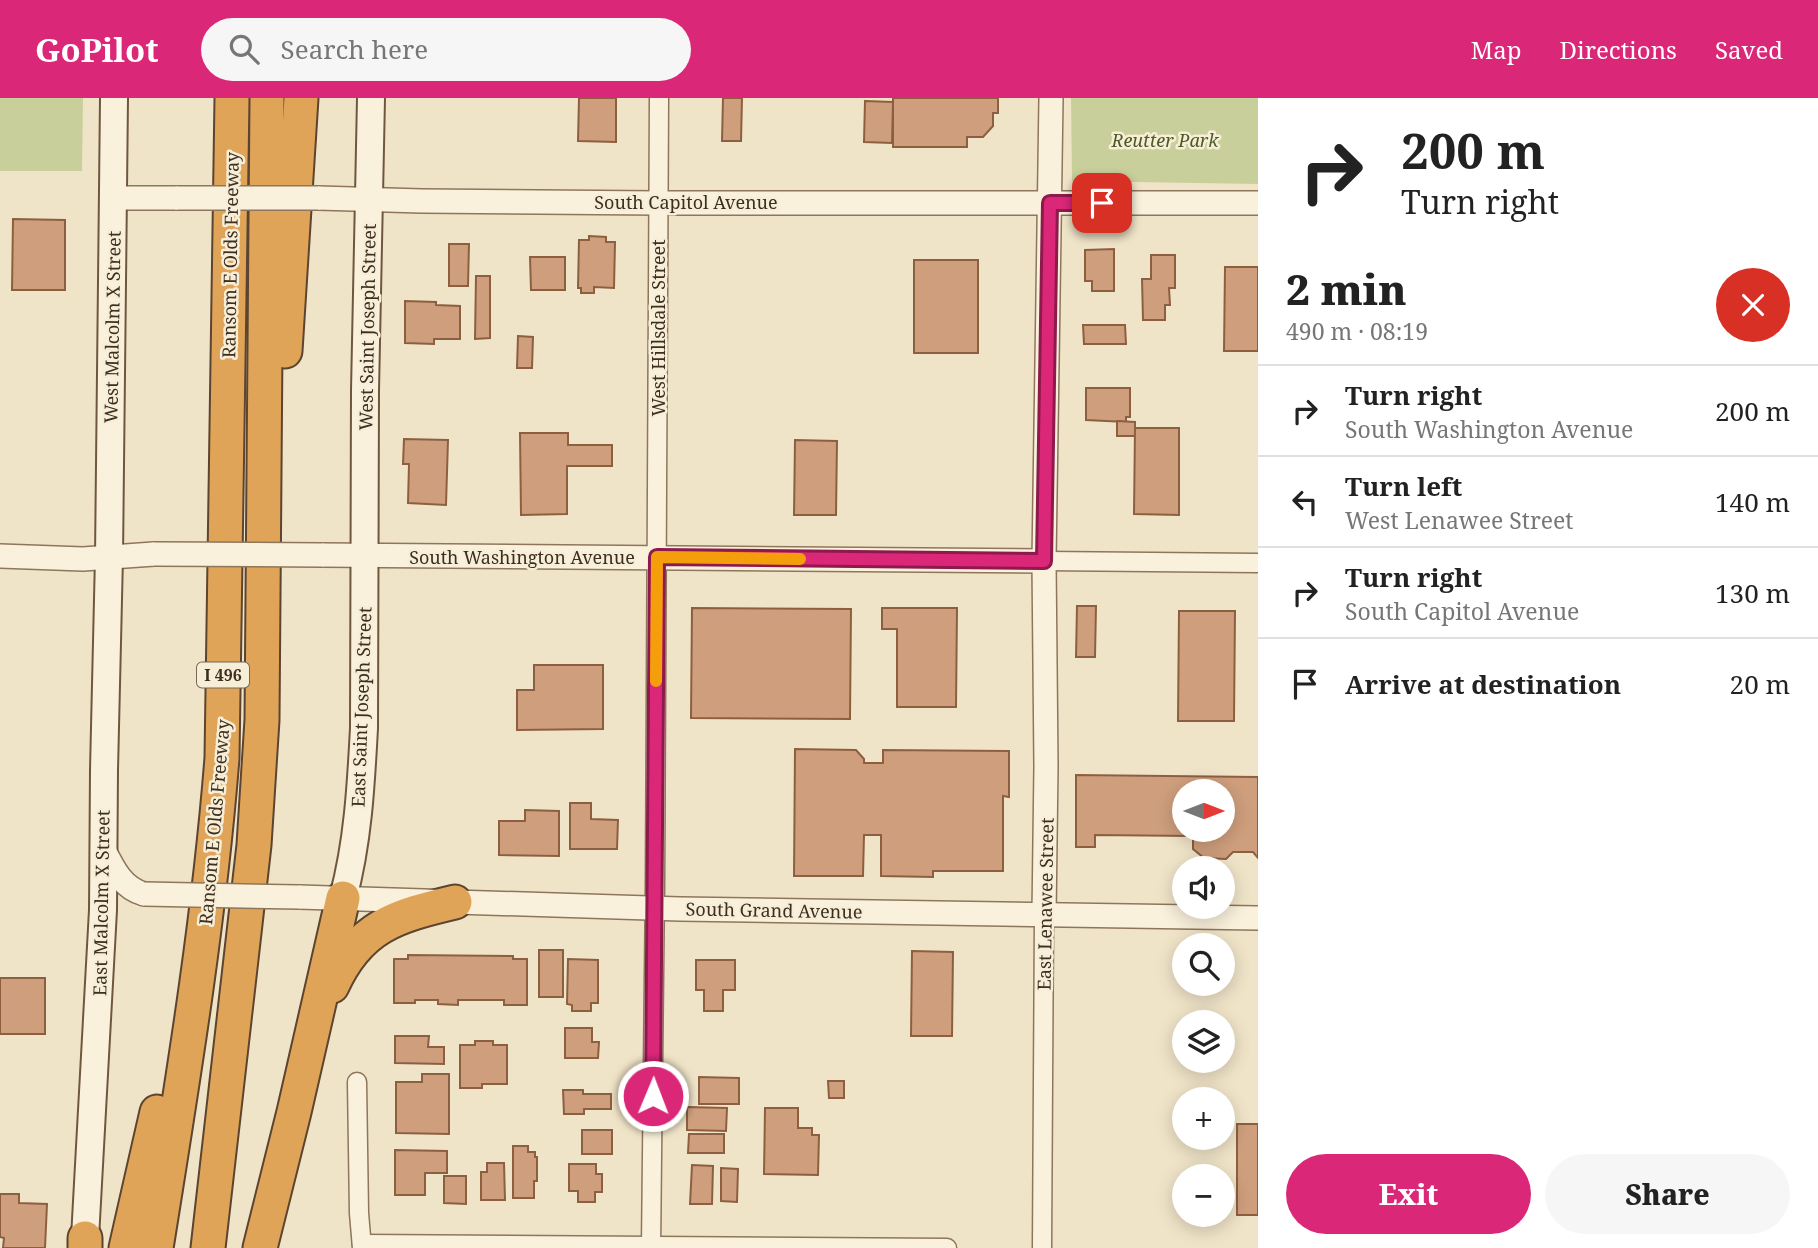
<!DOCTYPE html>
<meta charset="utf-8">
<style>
:root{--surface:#fff;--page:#f6f6f6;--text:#222;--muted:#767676;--line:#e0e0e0;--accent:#db2777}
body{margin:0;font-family:"Noto Serif",serif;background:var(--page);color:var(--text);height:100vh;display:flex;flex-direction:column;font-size:26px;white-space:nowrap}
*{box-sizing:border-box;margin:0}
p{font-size:23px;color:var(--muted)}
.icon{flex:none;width:38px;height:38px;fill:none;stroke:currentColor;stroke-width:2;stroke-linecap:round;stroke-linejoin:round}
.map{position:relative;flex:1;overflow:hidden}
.drawer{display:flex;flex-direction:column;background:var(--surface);width:560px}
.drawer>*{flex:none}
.banner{background:#fff;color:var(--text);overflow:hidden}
.needle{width:46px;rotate:90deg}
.controls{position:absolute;left:1172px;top:681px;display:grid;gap:14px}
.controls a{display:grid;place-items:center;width:63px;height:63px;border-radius:50%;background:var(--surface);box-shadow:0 4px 18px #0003;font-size:35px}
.pin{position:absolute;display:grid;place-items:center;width:60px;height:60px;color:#fff;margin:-30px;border-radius:14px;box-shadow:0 4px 10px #0006}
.me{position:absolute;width:77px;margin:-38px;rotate:1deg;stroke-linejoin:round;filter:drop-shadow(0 0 5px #0008)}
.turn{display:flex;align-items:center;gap:24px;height:147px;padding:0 28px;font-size:32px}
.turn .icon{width:91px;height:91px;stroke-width:2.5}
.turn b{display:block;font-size:49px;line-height:60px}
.round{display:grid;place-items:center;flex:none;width:74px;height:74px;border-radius:37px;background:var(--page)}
.headline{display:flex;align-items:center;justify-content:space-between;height:119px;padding:0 28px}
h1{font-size:42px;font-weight:800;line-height:52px}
.button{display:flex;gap:14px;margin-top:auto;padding:14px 28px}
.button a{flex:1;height:80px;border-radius:42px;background:var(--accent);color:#fff;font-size:28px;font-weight:800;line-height:80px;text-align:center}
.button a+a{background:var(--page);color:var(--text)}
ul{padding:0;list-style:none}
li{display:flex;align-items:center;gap:21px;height:91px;padding:0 28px;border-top:2px solid var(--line)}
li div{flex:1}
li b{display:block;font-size:26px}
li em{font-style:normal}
header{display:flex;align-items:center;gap:42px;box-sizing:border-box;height:98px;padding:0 35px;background:var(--accent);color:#fff}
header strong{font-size:33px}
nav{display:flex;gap:38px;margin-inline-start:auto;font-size:24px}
.search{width:490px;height:63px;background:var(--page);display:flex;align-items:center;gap:18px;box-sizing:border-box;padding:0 24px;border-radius:38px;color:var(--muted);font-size:26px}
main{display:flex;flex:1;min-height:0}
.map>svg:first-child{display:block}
</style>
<header>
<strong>GoPilot</strong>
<div class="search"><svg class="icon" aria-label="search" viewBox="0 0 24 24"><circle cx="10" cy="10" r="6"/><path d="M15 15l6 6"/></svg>Search here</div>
<nav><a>Map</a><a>Directions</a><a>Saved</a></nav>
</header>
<main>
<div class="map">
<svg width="1258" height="1150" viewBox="0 0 1258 1150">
<rect width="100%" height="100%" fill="#f0e4c8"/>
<g fill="#c9cf9b">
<polygon points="0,0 83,0 82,73 0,73"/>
<polygon points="1071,0 1258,0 1258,86 1072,83"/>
</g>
<g fill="#cf9f7d" stroke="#8d5f41" stroke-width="2" fill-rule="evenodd">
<polygon points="579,0 616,0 616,44 578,43"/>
<polygon points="723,0 742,0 741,43 722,43"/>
<polygon points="893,0 998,0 998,15 993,15 993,28 983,39 967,39 967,49 893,49"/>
<polygon points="865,3 893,4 892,45 864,44"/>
<polygon points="13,121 65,122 65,192 12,192"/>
<polygon points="589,138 606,139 606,144 615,144 614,190 594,189 594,195 581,195 581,190 578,190 579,142 589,142"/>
<polygon points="449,146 469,146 468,188 449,188"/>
<polygon points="1114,151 1114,193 1092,193 1092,183 1085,183 1085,152"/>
<polygon points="1151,157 1175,157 1175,190 1169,190 1170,207 1165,207 1165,222 1143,222 1142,181 1151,181"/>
<polygon points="530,159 565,159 565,192 531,192"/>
<rect x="914" y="162" width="64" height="93"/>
<polygon points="1225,169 1258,169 1258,253 1224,253"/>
<polygon points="476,178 490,178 490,240 475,241"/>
<polygon points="405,203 436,204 436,207 460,208 460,241 434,241 434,246 405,245"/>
<polygon points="1083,227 1125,227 1126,246 1084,246"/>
<polygon points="518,238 533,239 532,270 517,270"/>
<polygon points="1086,290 1130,290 1130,319 1126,319 1126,324 1086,322"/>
<polygon points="1117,323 1135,324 1135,338 1117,338"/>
<polygon points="1135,330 1179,330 1179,417 1134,416"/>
<polygon points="520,335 568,335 568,347 612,347 612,368 567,368 567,416 521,417"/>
<polygon points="404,341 448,342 446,407 408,405 409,366 403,366"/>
<polygon points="795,342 837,343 836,417 794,417"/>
<polygon points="1077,508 1096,508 1095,559 1076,559"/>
<polygon points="692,510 851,511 850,621 691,620"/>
<polygon points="882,510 957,510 956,609 897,609 897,531 882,531"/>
<polygon points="1179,513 1235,513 1234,623 1178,623"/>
<polygon points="534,567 603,567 603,631 517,632 517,592 534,592"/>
<polygon points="795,651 856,652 864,661 864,665 883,665 883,652 1009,653 1009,699 1003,698 1003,773 933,773 933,779 881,778 881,737 864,737 863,778 794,778"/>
<path d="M 1076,677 L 1258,679 L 1258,760 L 1253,754 L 1233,754 L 1226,761 L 1204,760 L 1193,751 L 1193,738 L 1095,737 L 1095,749 L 1076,749 ZM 1185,693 L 1223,693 L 1223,732 L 1185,732 Z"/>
<polygon points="570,705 591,705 591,721 618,722 617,751 570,751"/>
<polygon points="525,712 559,713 559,758 499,757 499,723 525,723"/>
<rect x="539" y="852" width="24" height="47"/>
<polygon points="912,853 953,854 952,938 911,938"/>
<polygon points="408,857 513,858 513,861 527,861 527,907 504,907 504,902 458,902 458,907 438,906 438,902 415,902 415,905 394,905 394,861 408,861"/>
<polygon points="568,861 598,862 598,905 591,905 591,913 572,913 572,907 567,906"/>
<polygon points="696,862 735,862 735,892 723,892 723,913 704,913 704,892 696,892"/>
<rect x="0" y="880" width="45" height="56"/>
<polygon points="565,930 592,930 592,944 599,944 598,960 565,960"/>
<polygon points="395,938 429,938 428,949 444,949 444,966 395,965"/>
<polygon points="475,943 493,943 493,947 507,947 507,986 482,986 482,990 460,990 460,947 475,947"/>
<polygon points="422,976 449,976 449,1036 396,1035 396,984 422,984"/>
<polygon points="699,979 739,980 739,1006 699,1006"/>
<polygon points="828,983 844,983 844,1000 829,1000"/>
<polygon points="563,992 583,992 583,996 611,996 611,1011 584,1011 584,1016 564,1016"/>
<polygon points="687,1009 727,1010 726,1033 687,1032"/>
<polygon points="765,1010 798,1010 798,1030 812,1030 812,1037 819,1037 818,1077 764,1076"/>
<rect x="1237" y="1026" width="21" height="91"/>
<rect x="582" y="1032" width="30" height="24"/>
<polygon points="689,1036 724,1036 724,1055 688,1055"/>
<polygon points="513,1048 528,1048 528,1054 535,1054 535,1059 537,1059 537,1083 534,1083 534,1100 513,1100"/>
<polygon points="395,1052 447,1053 447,1075 425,1075 425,1097 395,1097"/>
<polygon points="487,1065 504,1065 505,1102 481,1102 481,1074 487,1074"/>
<polygon points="569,1066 596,1066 596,1076 602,1076 602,1094 595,1094 595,1104 578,1104 578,1093 569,1093"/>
<polygon points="692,1067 713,1068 712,1106 690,1106"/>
<polygon points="721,1070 738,1071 737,1104 721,1103"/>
<polygon points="444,1078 466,1078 466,1106 444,1105"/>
<polygon points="0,1096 19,1096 19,1105 47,1106 45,1150 3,1150 4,1140 0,1139"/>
</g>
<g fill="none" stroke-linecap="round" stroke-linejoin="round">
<defs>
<g id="minor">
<polyline points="1044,463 1258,465"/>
<polyline points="357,984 359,1115 362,1150"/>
<polyline points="362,1146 947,1150"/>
<polyline points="651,1150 655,785 659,0"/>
<polyline points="1042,1150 1044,817"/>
</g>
<g id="tertiary">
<polyline points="114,100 178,100"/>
<polyline points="318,100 422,103 658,105 1258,105"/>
<polyline points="322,457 1044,463"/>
<polyline points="0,458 83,461 154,456"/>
<path d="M 103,750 C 113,770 122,790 144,796"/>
<polyline points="299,799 680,811 1258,820"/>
<polyline points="1044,817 1046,668 1044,463 1051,0"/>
</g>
<g id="secondary">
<path d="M 343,800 C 358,744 361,687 364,630 L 365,293 L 371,0"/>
<polyline points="85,1140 103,812 104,672 109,459 114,0"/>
</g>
<g id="motorway">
<polyline points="285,253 301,0"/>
<path d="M 332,888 C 359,828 396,818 455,804"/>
<polyline points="85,1150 85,1140"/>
<polyline points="126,1150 157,1014"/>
<path d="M 156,1150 C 182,987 209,825 222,660 L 232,0"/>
<polyline points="208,1150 254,747 262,622 267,0"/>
<polyline points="260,1150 294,1014 343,800"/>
</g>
</defs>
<use href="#minor" stroke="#8d765c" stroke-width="21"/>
<use href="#tertiary" stroke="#8d765c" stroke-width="26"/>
<use href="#secondary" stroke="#6f573f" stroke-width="30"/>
<use href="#motorway" stroke="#5b4430" stroke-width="37"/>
<use href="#minor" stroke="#faf1dc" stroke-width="18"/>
<use href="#tertiary" stroke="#faf1dc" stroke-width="23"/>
<use href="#secondary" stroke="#faf1dc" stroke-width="26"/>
<use href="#motorway" stroke="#e0a458" stroke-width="33"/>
<defs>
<g id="tertiary-bridge">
<polyline points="178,100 318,100"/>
<polyline points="154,456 322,457"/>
<polyline points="144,796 299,799"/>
</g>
</defs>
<use href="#tertiary-bridge" stroke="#8d765c" stroke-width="26" stroke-linecap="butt"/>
<use href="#tertiary-bridge" stroke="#faf1dc" stroke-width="23"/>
</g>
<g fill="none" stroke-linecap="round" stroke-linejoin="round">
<defs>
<polyline id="route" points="653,998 657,459 1044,463 1050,105 1102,105"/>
</defs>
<use href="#route" stroke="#8e194d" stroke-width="18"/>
<use href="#route" stroke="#db2777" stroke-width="12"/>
<polyline stroke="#f59e0b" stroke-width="12" points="656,583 657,459 800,461"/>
</g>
<g text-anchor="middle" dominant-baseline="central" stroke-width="5" stroke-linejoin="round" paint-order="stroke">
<rect fill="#f7eed8" stroke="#756857" stroke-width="2" x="197" y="564.5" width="52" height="25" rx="5"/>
<g font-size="16" font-weight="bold" fill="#3d2e20">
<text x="223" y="577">I 496</text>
</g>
<g font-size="18" font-style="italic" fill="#4d5a26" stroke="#f7eed8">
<text x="1165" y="42">Reutter Park</text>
</g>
<g font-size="18" fill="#3d2e20" stroke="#f7eed8">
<text x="686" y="104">South Capitol Avenue</text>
<text transform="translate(230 157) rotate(-89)">Ransom E Olds Freeway</text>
<text transform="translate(112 229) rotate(-89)">West Malcolm X Street</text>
<text transform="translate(367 229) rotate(-89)">West Saint Joseph Street</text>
<text transform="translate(658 230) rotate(-90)">West Hillsdale Street</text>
<text x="522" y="459">South Washington Avenue</text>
<text transform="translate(361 609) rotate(-88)">East Saint Joseph Street</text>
<text transform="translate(214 724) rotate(-85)">Ransom E Olds Freeway</text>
<text transform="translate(101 805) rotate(-89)">East Malcolm X Street</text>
<text transform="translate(1045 806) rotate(-89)">East Lenawee Street</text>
<text transform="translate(774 812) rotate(1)">South Grand Avenue</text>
</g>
</g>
</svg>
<div class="controls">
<a><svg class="needle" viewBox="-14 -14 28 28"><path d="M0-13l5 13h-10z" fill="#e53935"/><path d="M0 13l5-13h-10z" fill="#767676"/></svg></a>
<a><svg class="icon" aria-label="sound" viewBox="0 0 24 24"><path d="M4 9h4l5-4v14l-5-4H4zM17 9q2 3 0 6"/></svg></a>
<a><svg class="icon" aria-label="search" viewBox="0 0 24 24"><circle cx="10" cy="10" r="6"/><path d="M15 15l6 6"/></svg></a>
<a><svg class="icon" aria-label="layers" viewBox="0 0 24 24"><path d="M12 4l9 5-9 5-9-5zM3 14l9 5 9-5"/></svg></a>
<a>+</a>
<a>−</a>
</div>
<div class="pin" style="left:1102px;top:105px;background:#d93025"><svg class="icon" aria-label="arrive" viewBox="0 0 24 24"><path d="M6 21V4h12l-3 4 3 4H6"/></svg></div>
<svg class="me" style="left:653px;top:998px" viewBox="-20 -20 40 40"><circle r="17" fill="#db2777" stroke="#fff" stroke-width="3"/><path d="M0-11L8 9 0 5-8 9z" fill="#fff"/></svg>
</div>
<section class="drawer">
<div class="banner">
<div class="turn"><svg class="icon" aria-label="right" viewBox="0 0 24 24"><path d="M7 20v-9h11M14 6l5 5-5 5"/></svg><div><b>200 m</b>Turn right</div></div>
</div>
<div class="headline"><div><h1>2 min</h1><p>490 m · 08:19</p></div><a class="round" style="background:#d93025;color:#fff"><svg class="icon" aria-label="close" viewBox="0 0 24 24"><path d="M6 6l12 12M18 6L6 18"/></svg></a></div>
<ul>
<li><svg class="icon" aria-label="right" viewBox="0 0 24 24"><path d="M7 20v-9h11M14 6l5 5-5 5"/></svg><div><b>Turn right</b><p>South Washington Avenue</p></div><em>200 m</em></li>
<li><svg class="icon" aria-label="left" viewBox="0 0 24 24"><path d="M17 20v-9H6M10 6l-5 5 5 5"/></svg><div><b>Turn left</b><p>West Lenawee Street</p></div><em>140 m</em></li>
<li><svg class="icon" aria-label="right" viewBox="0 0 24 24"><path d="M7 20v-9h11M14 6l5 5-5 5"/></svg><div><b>Turn right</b><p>South Capitol Avenue</p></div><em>130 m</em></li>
<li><svg class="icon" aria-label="arrive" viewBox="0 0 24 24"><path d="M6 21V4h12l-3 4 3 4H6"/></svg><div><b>Arrive at destination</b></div><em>20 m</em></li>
</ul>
<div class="button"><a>Exit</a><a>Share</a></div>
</section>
</main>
